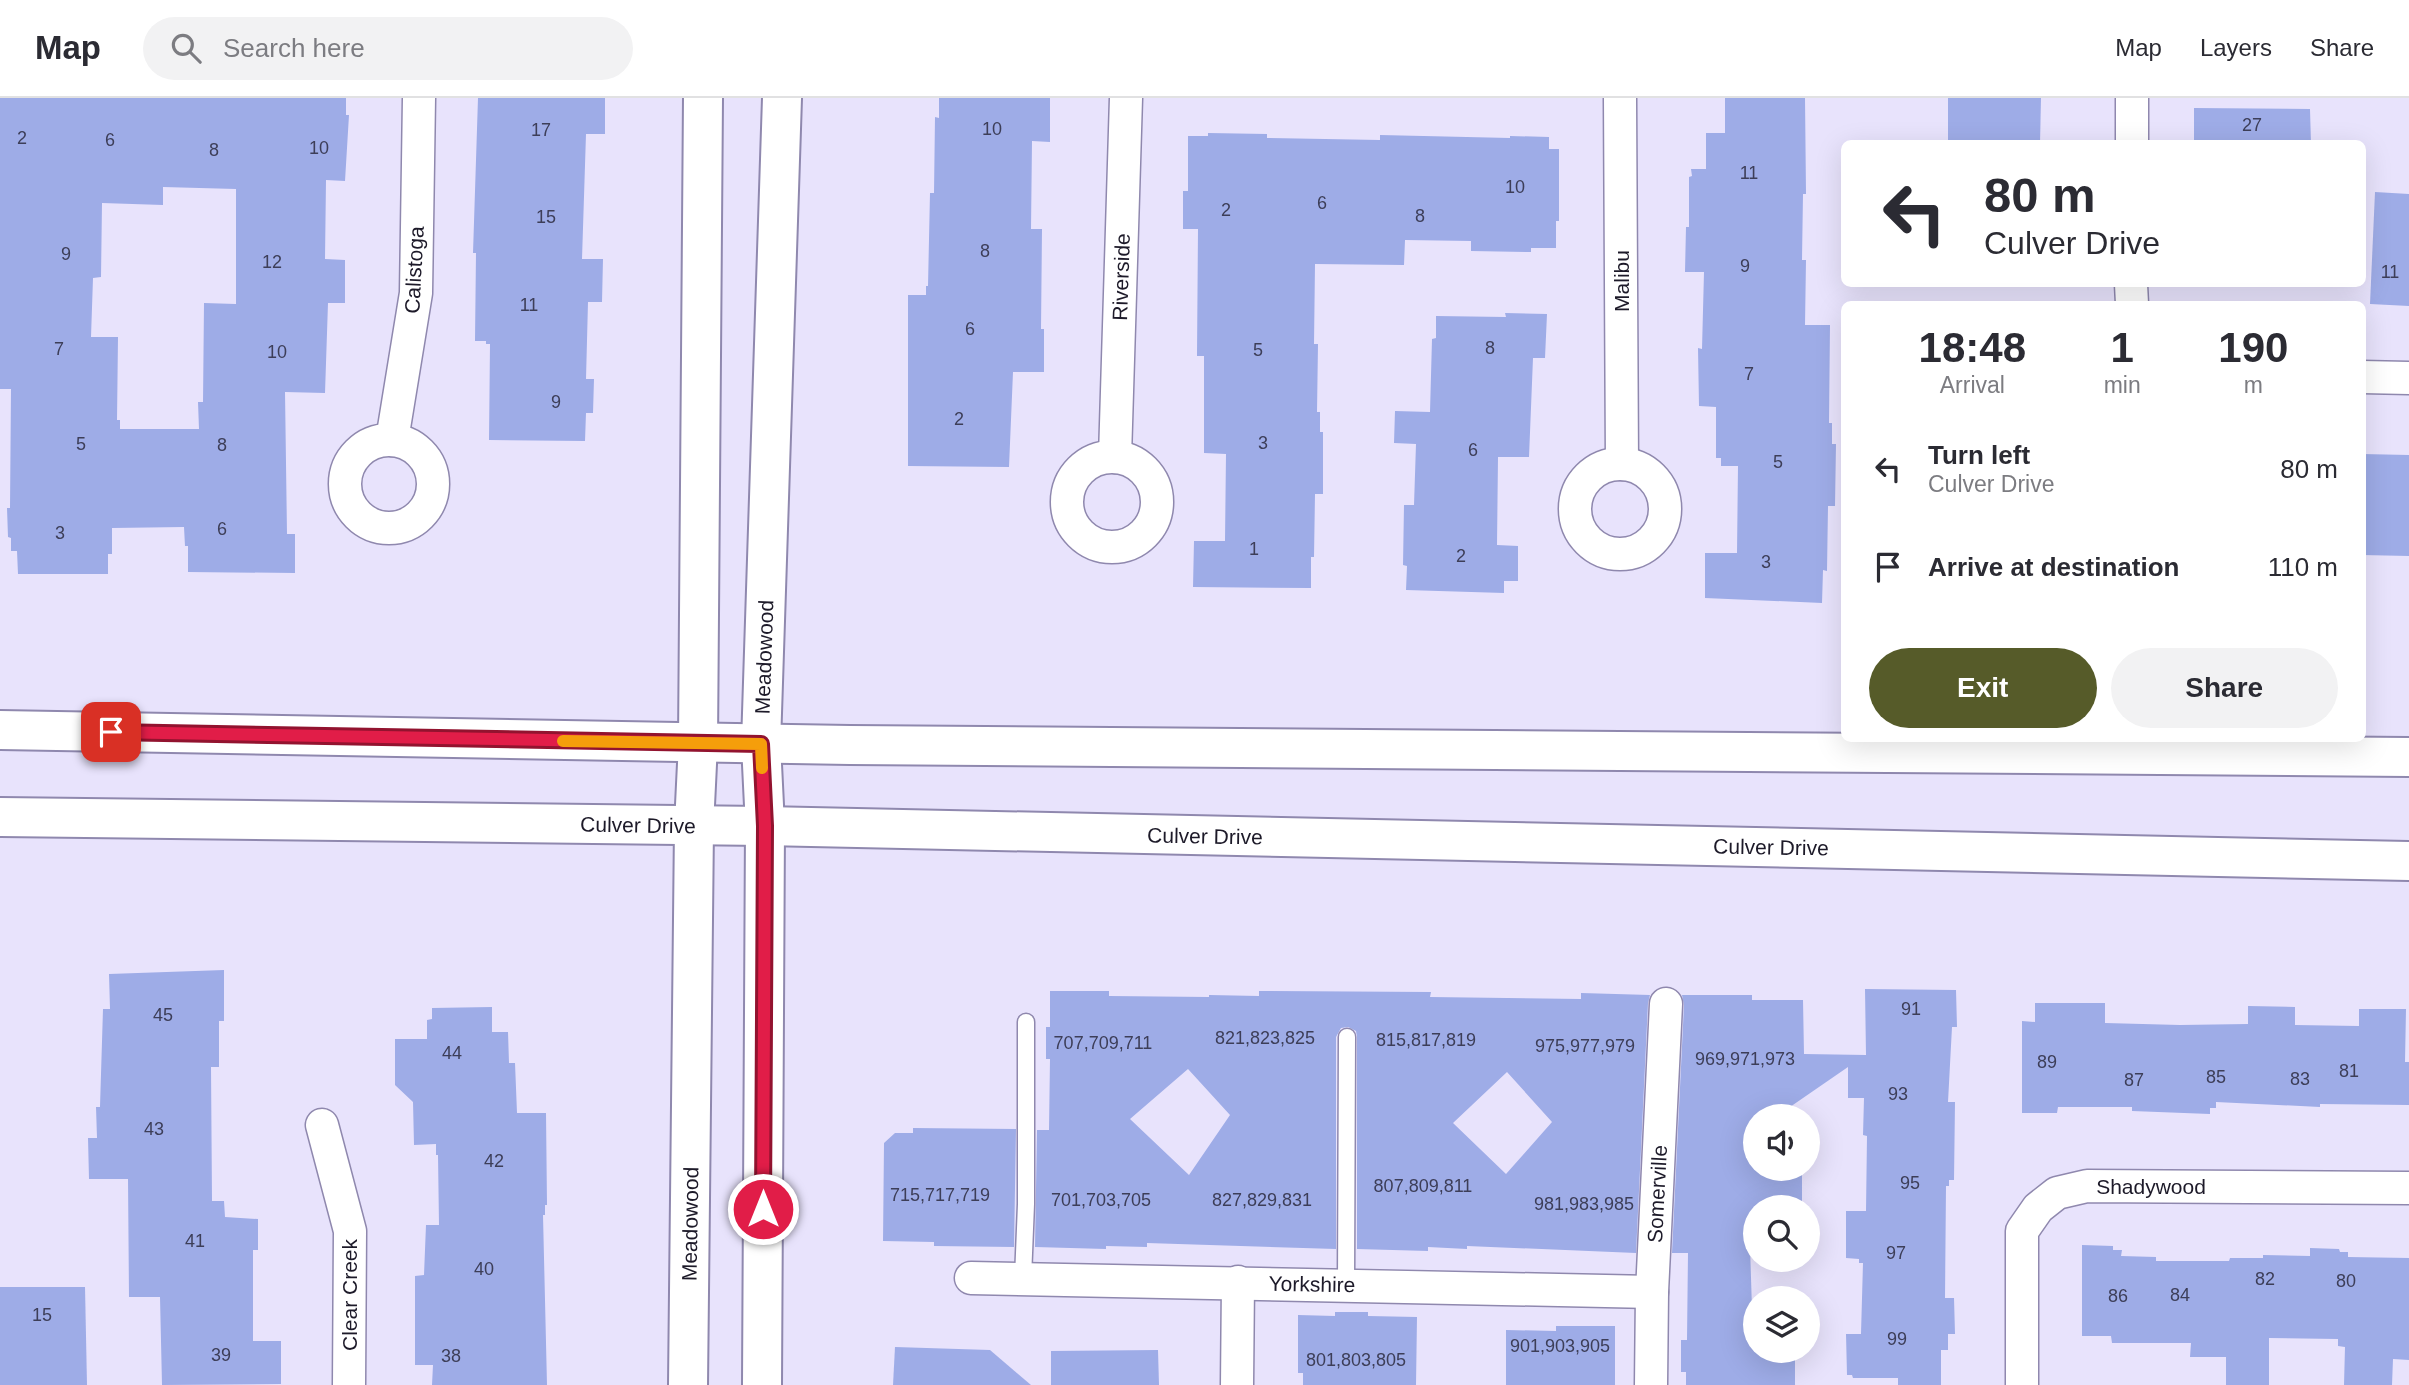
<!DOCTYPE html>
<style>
:root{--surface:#fff;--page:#f2f2f3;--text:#2b2b33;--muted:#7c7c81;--line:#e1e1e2;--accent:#565b29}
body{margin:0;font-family:Helvetica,sans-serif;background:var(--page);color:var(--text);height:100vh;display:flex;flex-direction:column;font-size:26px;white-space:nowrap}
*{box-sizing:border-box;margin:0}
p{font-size:23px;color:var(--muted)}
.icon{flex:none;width:38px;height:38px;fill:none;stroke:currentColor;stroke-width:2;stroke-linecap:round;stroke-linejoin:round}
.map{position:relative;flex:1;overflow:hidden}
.panel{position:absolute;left:1841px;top:203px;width:525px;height:441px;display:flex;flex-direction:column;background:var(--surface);border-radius:10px;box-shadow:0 7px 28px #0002}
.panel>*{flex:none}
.guide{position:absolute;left:1841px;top:42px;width:525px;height:147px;border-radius:10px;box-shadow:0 7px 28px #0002;background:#fff;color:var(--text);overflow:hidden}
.buttons{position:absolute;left:1743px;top:1006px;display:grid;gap:14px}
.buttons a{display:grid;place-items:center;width:77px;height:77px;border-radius:50%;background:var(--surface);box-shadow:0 7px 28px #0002;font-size:35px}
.pin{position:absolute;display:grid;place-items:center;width:60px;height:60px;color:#fff;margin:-30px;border-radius:14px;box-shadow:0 4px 10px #0006}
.me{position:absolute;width:77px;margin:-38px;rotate:0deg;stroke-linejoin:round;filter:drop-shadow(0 0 5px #0008)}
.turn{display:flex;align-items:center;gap:24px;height:147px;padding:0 28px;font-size:32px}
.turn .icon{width:91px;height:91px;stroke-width:2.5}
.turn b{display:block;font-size:49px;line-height:60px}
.eta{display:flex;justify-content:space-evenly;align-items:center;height:119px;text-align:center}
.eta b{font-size:42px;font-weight:600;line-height:49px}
.primary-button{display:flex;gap:14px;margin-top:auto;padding:14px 28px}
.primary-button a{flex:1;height:80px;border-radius:42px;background:var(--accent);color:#fff;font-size:28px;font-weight:600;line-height:80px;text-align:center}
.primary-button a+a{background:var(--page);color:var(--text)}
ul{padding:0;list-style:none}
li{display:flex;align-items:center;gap:21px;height:98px;padding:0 28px}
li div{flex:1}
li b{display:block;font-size:26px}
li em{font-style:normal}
header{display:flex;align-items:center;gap:42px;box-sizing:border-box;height:98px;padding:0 35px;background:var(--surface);border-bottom:2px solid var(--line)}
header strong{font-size:33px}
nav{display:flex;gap:38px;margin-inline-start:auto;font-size:24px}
.search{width:490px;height:63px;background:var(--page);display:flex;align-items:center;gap:18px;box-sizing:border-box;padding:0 24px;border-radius:38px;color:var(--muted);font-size:26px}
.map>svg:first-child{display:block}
</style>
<header>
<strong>Map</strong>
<div class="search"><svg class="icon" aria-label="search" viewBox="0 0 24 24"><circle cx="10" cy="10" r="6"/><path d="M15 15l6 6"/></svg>Search here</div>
<nav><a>Map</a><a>Layers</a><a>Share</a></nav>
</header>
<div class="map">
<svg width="2409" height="1287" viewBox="0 0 2409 1287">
<rect width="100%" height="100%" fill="#e8e3fc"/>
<g fill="#9eace7" fill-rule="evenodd">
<path d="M 0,0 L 346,0 L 346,17 L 349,17 L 345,83 L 326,82 L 325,161 L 345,162 L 345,205 L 328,205 L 325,295 L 285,294 L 287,436 L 295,436 L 295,475 L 188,474 L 188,448 L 185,448 L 184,429 L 112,430 L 112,456 L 108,456 L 108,476 L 18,476 L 17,453 L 11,453 L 11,440 L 8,439 L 7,410 L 10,410 L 11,291 L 0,291 ZM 163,89 L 236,91 L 236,206 L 204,205 L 203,304 L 198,304 L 199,331 L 120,331 L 120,322 L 117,322 L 118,239 L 91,239 L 93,180 L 101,179 L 102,105 L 163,107 Z"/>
<polygon points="478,0 605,0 605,36 586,36 582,161 603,161 602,204 588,204 586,281 594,281 593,315 586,315 585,343 489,342 490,246 486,246 486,243 475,243 476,155 473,155"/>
<polygon points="939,0 1050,0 1050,44 1032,43 1031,131 1042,131 1041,231 1044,231 1044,274 1013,274 1009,369 908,368 908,197 926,197 926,188 928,188 930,95 934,95 935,19 939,20"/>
<polygon points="1725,0 1805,0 1806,96 1803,96 1802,162 1806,162 1805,227 1830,227 1829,325 1832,325 1832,346 1836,346 1835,408 1828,408 1827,473 1823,472 1822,505 1705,500 1705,455 1737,455 1738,368 1721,368 1721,360 1716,360 1716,309 1699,308 1698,250 1702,251 1704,174 1685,174 1686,129 1689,129 1689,79 1692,78 1691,71 1706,71 1706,35 1725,35"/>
<polygon points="1948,0 2041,0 2040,46 1948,46"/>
<polygon points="2194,10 2310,11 2311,46 2194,46"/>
<polygon points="1208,35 1267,36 1267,40 1380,42 1380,37 1510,40 1510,38 1549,39 1549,51 1559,51 1559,123 1556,123 1556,150 1531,150 1531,154 1471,153 1471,143 1405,142 1404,167 1315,166 1314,246 1318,246 1317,314 1320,314 1320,334 1323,334 1323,396 1315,396 1314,459 1311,459 1311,490 1193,489 1194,443 1225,443 1226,356 1204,355 1204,258 1197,258 1198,131 1183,131 1183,93 1188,93 1188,38 1208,38"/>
<polygon points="2375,94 2409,96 2409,208 2370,206"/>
<polygon points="1505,215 1547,216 1545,260 1533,260 1529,359 1498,359 1497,447 1518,448 1518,483 1504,483 1504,495 1406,492 1407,468 1403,467 1404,407 1414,407 1416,346 1394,345 1395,313 1430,314 1432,241 1436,240 1436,218 1506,219"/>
<polygon points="2362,356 2409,357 2409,458 2362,457"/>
<polygon points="224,872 224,923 219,923 219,969 211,969 212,1103 224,1103 225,1119 258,1121 258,1152 253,1152 253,1243 281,1243 281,1286 162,1287 160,1199 129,1199 128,1081 89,1081 88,1040 97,1040 96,1009 100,1009 103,911 110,911 109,876"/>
<polygon points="1865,891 1956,892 1957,929 1952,929 1948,1004 1955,1004 1954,1082 1949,1082 1949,1088 1946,1088 1945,1200 1954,1200 1955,1236 1948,1236 1948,1252 1941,1252 1941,1287 1898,1287 1898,1280 1853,1280 1852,1277 1847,1277 1846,1236 1861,1236 1863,1165 1859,1165 1859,1161 1846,1160 1846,1113 1866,1113 1867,1038 1863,1037 1864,1000 1848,1000 1848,969 1777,1018 1755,1018 1755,1071 1802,1071 1802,1110 1755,1110 1755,1148 1750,1148 1752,1211 1755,1211 1755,1253 1795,1253 1795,1287 1686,1287 1686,1274 1681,1274 1681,1242 1687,1242 1688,1155 1672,1155 1684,907 1682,897 1752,897 1752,902 1803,902 1804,956 1866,957"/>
<path d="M 1050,893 L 1109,893 L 1109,898 L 1209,899 L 1209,897 L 1259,898 L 1259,893 L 1431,894 L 1430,899 L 1581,901 L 1581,895 L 1650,897 L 1648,905 L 1636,1155 L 1467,1148 L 1467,1151 L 1428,1149 L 1428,1153 L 1357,1151 L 1357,939 L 1356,933 L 1348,929 L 1341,930 L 1336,939 L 1336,1151 L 1147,1145 L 1147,1149 L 1106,1148 L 1106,1151 L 1035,1149 L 1037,1032 L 1049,1032 L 1050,961 L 1046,961 L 1046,929 L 1050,929 ZM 1188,971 L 1230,1017 L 1189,1077 L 1130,1021 ZM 1507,974 L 1552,1024 L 1506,1076 L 1453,1025 Z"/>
<polygon points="2035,905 2105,905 2105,925 2180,927 2248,926 2248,908 2295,909 2295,927 2359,928 2359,911 2406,911 2405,964 2409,964 2409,1007 2320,1006 2320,1009 2216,1004 2216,1010 2210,1010 2210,1016 2132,1013 2132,1009 2058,1009 2057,1015 2022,1015 2022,923 2035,924"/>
<polygon points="492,909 492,934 508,934 509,965 515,965 517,1015 546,1015 547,1107 545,1107 545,1117 543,1117 547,1287 432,1287 433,1267 415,1267 415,1178 424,1177 426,1127 439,1127 438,1057 436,1057 436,1046 414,1047 413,1004 395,987 395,941 427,941 427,922 432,921 432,910"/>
<polygon points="913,1030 1016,1031 1014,1149 934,1148 934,1144 883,1143 884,1045 895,1035 913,1035"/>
<polygon points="2082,1147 2113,1148 2113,1152 2122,1152 2121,1158 2156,1159 2156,1163 2229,1163 2230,1160 2263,1160 2263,1157 2310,1158 2310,1150 2339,1151 2340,1154 2348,1154 2348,1159 2409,1160 2409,1262 2393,1261 2392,1287 2344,1287 2345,1249 2338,1248 2338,1241 2269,1240 2269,1287 2226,1287 2226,1259 2190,1259 2191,1245 2112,1245 2111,1238 2082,1238"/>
<polygon points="0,1189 85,1189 87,1287 0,1287"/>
<polygon points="1335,1214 1368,1214 1368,1218 1417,1219 1416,1287 1303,1287 1303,1275 1298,1275 1298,1217 1335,1218"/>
<polygon points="1556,1228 1615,1228 1615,1287 1506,1287 1506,1232 1556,1233"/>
<polygon points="895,1249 990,1252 1031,1287 893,1287"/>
<polygon points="1158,1252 1159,1287 1051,1287 1051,1253"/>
</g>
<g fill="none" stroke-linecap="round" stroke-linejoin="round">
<defs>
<g id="service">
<polyline points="1023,1180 1026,1106 1026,924"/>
<polyline points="1346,1187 1347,939"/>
</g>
<g id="minor">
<polyline points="1620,0 1622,366"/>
<polyline points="2132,46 2132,0"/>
<polyline points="2131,186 2132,206"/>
<polyline points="2362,279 2409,280"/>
<circle cx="389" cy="386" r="44"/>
<polyline points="392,342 416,195 419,0"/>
<polyline points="1115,359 1126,0"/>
<circle cx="1112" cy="404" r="45"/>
<circle cx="1620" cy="411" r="45"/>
<polyline points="322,1027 350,1133 349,1287"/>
<polyline points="971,1180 1652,1194"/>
<polyline points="1237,1287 1238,1184"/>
<polyline points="1651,1287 1652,1194 1666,906"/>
<polyline points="2022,1287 2022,1133 2038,1110 2057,1095 2087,1088 2409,1090"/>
</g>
<g id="secondary">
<polyline points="688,1287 694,728 698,645 703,0"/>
<polyline points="762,1287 765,728 761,646 782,0"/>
</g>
<g id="primary">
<polyline points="0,632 850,647 2409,659"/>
<polyline points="0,719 765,728 2409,763"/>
</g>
</defs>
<use href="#service" stroke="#8f88ae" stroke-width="19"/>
<use href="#minor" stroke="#8f88ae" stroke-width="35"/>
<use href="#secondary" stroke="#8f88ae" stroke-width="42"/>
<use href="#primary" stroke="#8f88ae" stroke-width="42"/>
<use href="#service" stroke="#fff" stroke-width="16"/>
<use href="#minor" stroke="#fff" stroke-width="32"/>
<use href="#secondary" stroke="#fff" stroke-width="38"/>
<use href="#primary" stroke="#fff" stroke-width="38"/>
</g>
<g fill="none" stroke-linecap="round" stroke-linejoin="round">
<defs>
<polyline id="route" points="111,634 761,646 765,728 763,1111"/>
</defs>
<use href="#route" stroke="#92132f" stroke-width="18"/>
<use href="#route" stroke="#e11d48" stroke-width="12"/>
<polyline stroke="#f59e0b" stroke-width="12" points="563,643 761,646 762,670"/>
</g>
<g text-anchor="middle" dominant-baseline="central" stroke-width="7" stroke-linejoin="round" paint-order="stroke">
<g font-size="18" fill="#3d3e58">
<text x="2252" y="27">27</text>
<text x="992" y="31">10</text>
<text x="541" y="32">17</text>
<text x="22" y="40">2</text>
<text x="110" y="42">6</text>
<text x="319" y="50">10</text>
<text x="214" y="52">8</text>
<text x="1749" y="75">11</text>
<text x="1515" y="89">10</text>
<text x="1322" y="105">6</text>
<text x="1226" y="112">2</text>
<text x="1420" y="118">8</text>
<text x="546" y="119">15</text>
<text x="985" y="153">8</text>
<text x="66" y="156">9</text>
<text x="272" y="164">12</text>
<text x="1745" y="168">9</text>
<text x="2390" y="174">11</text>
<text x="529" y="207">11</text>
<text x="970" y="231">6</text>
<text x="1490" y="250">8</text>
<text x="59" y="251">7</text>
<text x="1258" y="252">5</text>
<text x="277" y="254">10</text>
<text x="1749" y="276">7</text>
<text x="556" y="304">9</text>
<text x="959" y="321">2</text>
<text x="1263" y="345">3</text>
<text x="81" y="346">5</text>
<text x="222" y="347">8</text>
<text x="1473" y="352">6</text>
<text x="1778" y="364">5</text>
<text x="222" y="431">6</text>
<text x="60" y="435">3</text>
<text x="1254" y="451">1</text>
<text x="1461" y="458">2</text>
<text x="1766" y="464">3</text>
<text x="1911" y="911">91</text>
<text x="163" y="917">45</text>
<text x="1265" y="940">821,823,825</text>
<text x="1426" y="942">815,817,819</text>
<text x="1103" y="945">707,709,711</text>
<text x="1585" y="948">975,977,979</text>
<text x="452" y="955">44</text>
<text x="1745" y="961">969,971,973</text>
<text x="2047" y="964">89</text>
<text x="2349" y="973">81</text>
<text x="2216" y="979">85</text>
<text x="2300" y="981">83</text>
<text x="2134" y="982">87</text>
<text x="1898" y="996">93</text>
<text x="154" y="1031">43</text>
<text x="494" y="1063">42</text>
<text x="1910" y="1085">95</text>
<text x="1423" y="1088">807,809,811</text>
<text x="940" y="1097">715,717,719</text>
<text x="1101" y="1102">701,703,705</text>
<text x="1262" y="1102">827,829,831</text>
<text x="1584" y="1106">981,983,985</text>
<text x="195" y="1143">41</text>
<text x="1896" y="1155">97</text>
<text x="484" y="1171">40</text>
<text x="2265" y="1181">82</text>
<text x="2346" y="1183">80</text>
<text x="2180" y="1197">84</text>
<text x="2118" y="1198">86</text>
<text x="42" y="1217">15</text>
<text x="1897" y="1241">99</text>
<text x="1560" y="1248">901,903,905</text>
<text x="221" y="1257">39</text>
<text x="451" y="1258">38</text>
<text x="1356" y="1262">801,803,805</text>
</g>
<g font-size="21" fill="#1d1a29" stroke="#fff">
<text transform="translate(414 172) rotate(-87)">Calistoga</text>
<text transform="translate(1121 179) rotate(-88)">Riverside</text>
<text transform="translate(1621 183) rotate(-90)">Malibu</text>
<text transform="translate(764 559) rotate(-88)">Meadowood</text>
<text transform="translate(638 727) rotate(1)">Culver Drive</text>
<text transform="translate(1205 738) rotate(1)">Culver Drive</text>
<text transform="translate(1771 749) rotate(1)">Culver Drive</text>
<text x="2151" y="1088">Shadywood</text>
<text transform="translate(1657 1096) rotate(-87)">Somerville</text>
<text transform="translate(690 1126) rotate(-89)">Meadowood</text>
<text transform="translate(1312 1186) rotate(1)">Yorkshire</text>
<text transform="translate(349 1197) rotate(-90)">Clear Creek</text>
</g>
</g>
</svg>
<div class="buttons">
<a><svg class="icon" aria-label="sound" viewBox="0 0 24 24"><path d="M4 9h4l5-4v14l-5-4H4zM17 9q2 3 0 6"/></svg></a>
<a><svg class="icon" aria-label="search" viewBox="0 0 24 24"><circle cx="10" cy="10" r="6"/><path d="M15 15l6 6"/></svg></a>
<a><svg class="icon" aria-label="layers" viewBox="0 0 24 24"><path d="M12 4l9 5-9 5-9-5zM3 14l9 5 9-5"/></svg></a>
</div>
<div class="pin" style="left:111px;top:634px;background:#d93025"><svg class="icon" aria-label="arrive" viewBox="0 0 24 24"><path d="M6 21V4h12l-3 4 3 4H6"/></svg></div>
<svg class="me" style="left:763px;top:1111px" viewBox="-20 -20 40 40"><circle r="17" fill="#e11d48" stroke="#fff" stroke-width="3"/><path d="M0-11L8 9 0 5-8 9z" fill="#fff"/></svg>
<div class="guide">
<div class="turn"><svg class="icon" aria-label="left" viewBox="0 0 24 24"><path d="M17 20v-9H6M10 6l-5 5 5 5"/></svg><div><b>80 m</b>Culver Drive</div></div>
</div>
<section class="panel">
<div class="eta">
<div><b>18:48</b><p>Arrival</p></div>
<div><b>1</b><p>min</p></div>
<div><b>190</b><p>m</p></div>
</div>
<ul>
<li><svg class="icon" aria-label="left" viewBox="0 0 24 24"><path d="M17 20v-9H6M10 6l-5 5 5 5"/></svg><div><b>Turn left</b><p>Culver Drive</p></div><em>80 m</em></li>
<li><svg class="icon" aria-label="arrive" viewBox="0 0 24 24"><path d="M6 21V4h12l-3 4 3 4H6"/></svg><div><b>Arrive at destination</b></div><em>110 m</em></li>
</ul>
<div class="primary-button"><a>Exit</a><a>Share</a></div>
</section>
</div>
